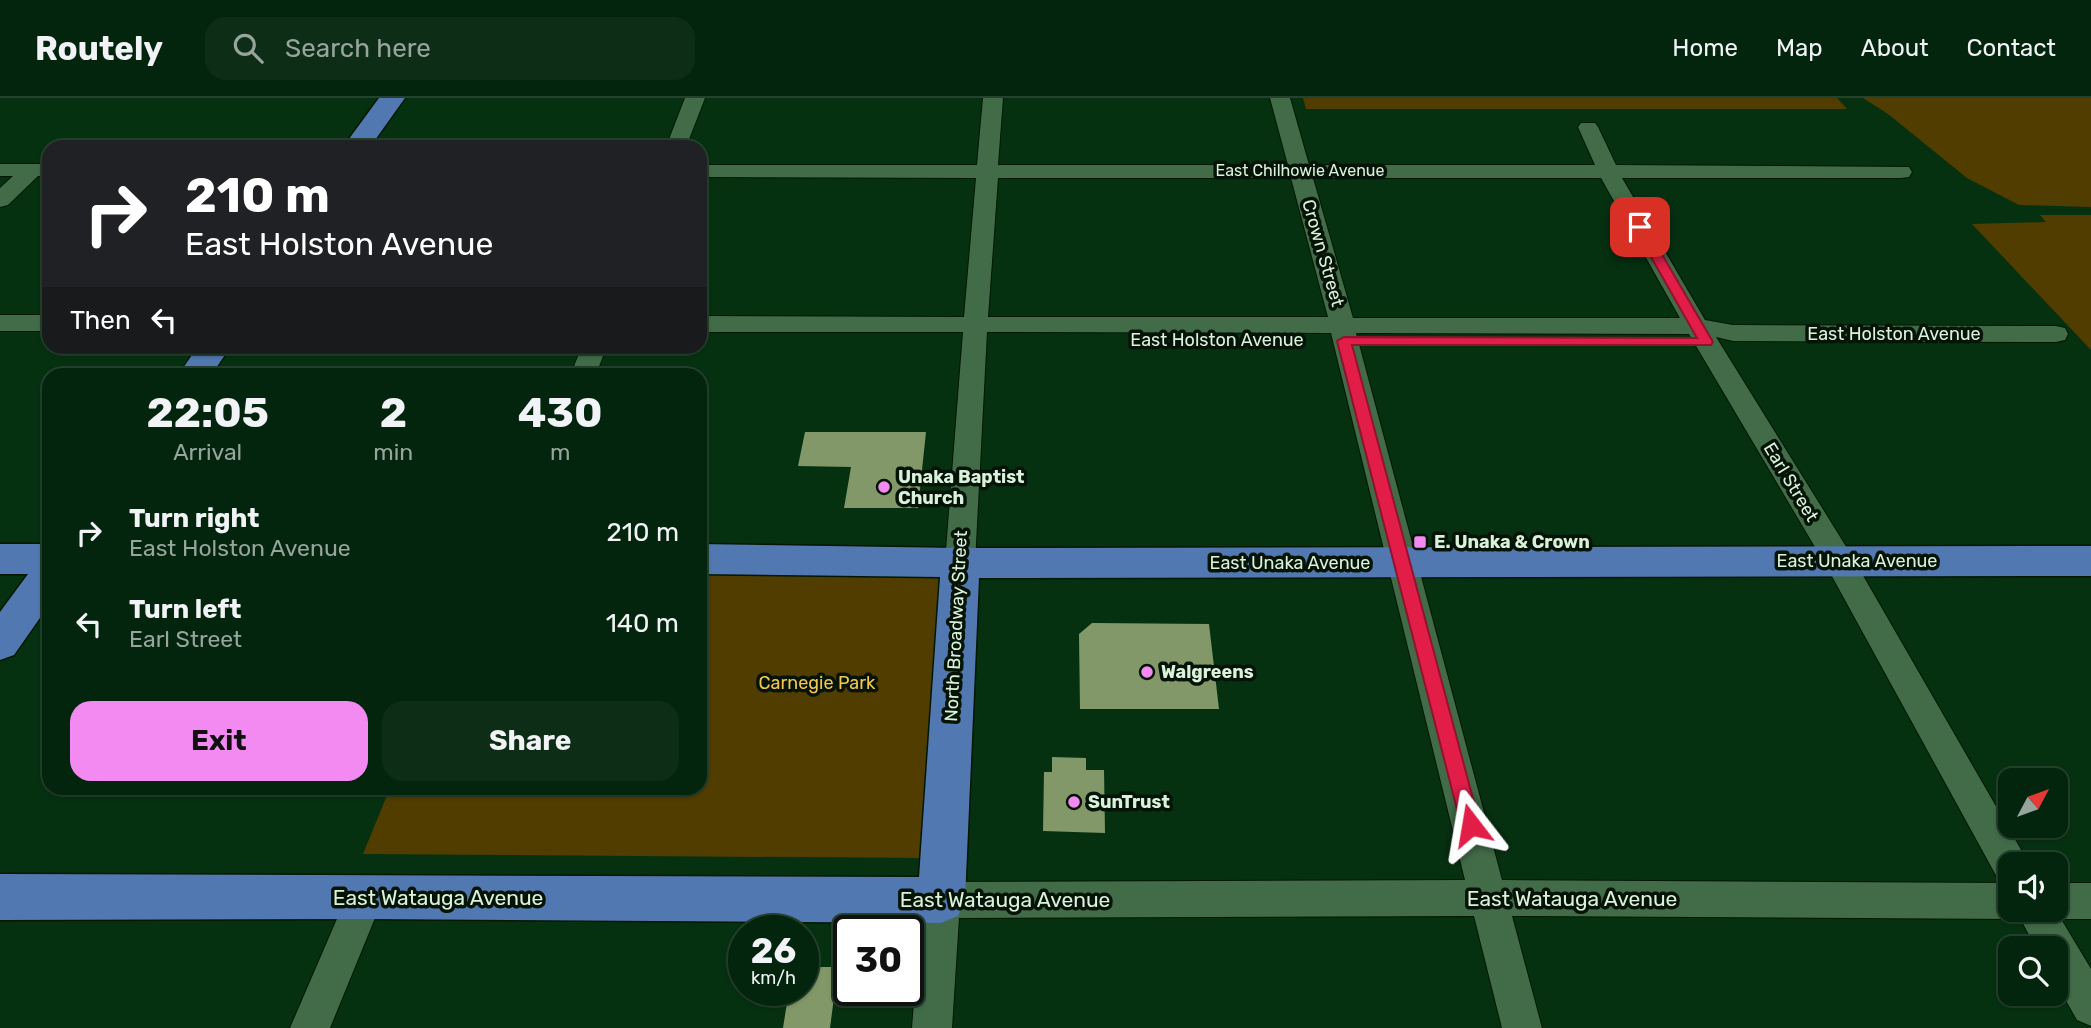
<!DOCTYPE html>
<style>
:root{--surface:#04250d;--page:#0d2d16;--text:#f1f3f6;--muted:#97a59d;--line:#25422e;--accent:#f38af1}
body{margin:0;font-family:Rubik,sans-serif;background:var(--page);color:var(--text);height:100vh;display:flex;flex-direction:column;font-size:26px;white-space:nowrap}
*{box-sizing:border-box;margin:0}
p{font-size:23px;color:var(--muted)}
.icon{flex:none;width:38px;height:38px;fill:none;stroke:currentColor;stroke-width:2;stroke-linecap:round;stroke-linejoin:round}
.map{position:relative;flex:1;overflow:hidden}
.details{position:absolute;left:42px;top:270px;width:665px;height:427px;display:flex;flex-direction:column;background:var(--surface);border-radius:21px;box-shadow:0 2px 5px #0004,0 0 0 2px var(--line)}
.details>*{flex:none}
.guide{position:absolute;left:42px;top:42px;width:665px;height:214px;border-radius:21px;box-shadow:0 2px 5px #0004,0 0 0 2px var(--line);background:#202124;color:#fff;overflow:hidden}
.needle{width:46px;rotate:49deg}
.tools{position:absolute;left:1998px;top:670px;display:grid;gap:14px}
.tools a{display:grid;place-items:center;width:70px;height:70px;border-radius:14px;background:var(--surface);box-shadow:0 2px 5px #0004,0 0 0 2px var(--line);font-size:35px}
.speed{position:absolute;left:728px;top:817px;display:flex;gap:14px;font-size:35px;font-weight:700;text-align:center}
.speed>*{display:grid;place-content:center;width:91px;height:91px;border-radius:50%;background:var(--surface);box-shadow:0 2px 5px #0004,0 0 0 2px var(--line);line-height:1}
.speed small{font-size:18px;font-weight:400}
.speed .limit{border:4px solid #111;border-radius:10px;background:#fff;color:#111}
.pin{position:absolute;display:grid;place-items:center;width:60px;height:60px;color:#fff;margin:-30px;border-radius:14px;box-shadow:0 4px 10px #0006}
.me{position:absolute;width:77px;margin:-38px;rotate:346deg;stroke-linejoin:round;filter:drop-shadow(0 0 5px #0008)}
.turn{display:flex;align-items:center;gap:24px;height:147px;padding:0 28px;font-size:32px}
.turn .icon{width:91px;height:91px;stroke-width:2.5}
.turn b{display:block;font-size:49px;line-height:60px}
.then{display:flex;align-items:center;height:66px;padding:0 28px;background:#0003;gap:14px;font-size:26px}
.eta{display:flex;justify-content:space-evenly;align-items:center;height:119px;text-align:center}
.eta b{font-size:42px;font-weight:700;line-height:49px}
.primary-button{display:flex;gap:14px;margin-top:auto;padding:14px 28px}
.primary-button a{flex:1;height:80px;border-radius:21px;background:var(--accent);color:#111;font-size:28px;font-weight:700;line-height:80px;text-align:center}
.primary-button a+a{background:var(--page);color:var(--text)}
ul{padding:0;list-style:none}
li{display:flex;align-items:center;gap:21px;height:91px;padding:0 28px}
li div{flex:1}
li b{display:block;font-size:26px}
li em{font-style:normal}
header{display:flex;align-items:center;gap:42px;box-sizing:border-box;height:98px;padding:0 35px;background:var(--surface);border-bottom:2px solid var(--line)}
header strong{font-size:33px}
nav{display:flex;gap:38px;margin-inline-start:auto;font-size:24px}
.search{width:490px;height:63px;background:var(--page);display:flex;align-items:center;gap:18px;box-sizing:border-box;padding:0 24px;border-radius:21px;color:var(--muted);font-size:26px}
.map>svg:first-child{display:block}
</style>
<header>
<strong>Routely</strong>
<div class="search"><svg class="icon" aria-label="search" viewBox="0 0 24 24"><circle cx="10" cy="10" r="6"/><path d="M15 15l6 6"/></svg>Search here</div>
<nav><a>Home</a><a>Map</a><a>About</a><a>Contact</a></nav>
</header>
<div class="map">
<svg width="2091" height="930" viewBox="0 0 2091 930">
<rect width="100%" height="100%" fill="#063111"/>
<g fill="#513d00">
<polygon points="1303,0 1837,0 1847,11 1306,11"/>
<polygon points="1863,0 2091,0 2091,109 2019,107 1967,80 1888,16"/>
<polygon points="2040,117 2091,117 2091,252 1972,126 2046,124"/>
<polygon points="700,466 943,468 920,760 363,756 390,690 700,690"/>
</g>
<g fill="#839868">
<polygon points="805,334 926,334 918,410 844,410 851,369 798,368"/>
<polygon points="1092,525 1209,526 1219,611 1080,611 1079,536"/>
<polygon points="1052,659 1086,660 1086,672 1104,672 1105,735 1043,733 1044,674 1052,674"/>
<polygon points="803,869 838,869 830,930 783,930 789,892 803,892"/>
</g>
<g fill="none" stroke-linecap="round" stroke-linejoin="round">
<defs>
<g id="minor">
<polygon points="685,0 705,0 686,49 666,49"/>
<path d="M 983,0 L 1003,0 L 998,67 L 1288,67 L 1270,0 L 1290,0 L 1309,67 L 1595,67 L 1578,29 L 1581,25 L 1595,25 L 1598,29 L 1616,67 L 1909,69 L 1912,74 L 1909,79 L 1901,80 L 1622,80 L 1705,222 L 1733,227 L 2056,228 L 2065,230 L 2068,236 L 2065,242 L 2056,244 L 1733,243 L 1716,239 L 1850,455 L 2024,757 L 2028,766 L 2011,766 L 2011,812 L 2056,812 L 2056,785 L 2091,785 L 2091,821 L 2061,821 L 2091,871 L 2091,928 L 2077,922 L 2056,885 L 2056,850 L 2036,850 L 2019,818 L 2011,821 L 1512,818 L 1542,930 L 1502,930 L 1474,818 L 959,820 L 952,930 L 912,930 L 922,802 L 928,789 L 941,784 L 1465,782 L 1331,235 L 987,234 L 975,465 L 971,473 L 960,476 L 949,473 L 945,465 L 963,234 L 700,234 L 700,218 L 964,219 L 976,80 L 700,79 L 700,67 L 977,67 ZM 998,80 L 1291,80 L 1328,219 L 988,219 ZM 1313,80 L 1601,80 L 1680,220 L 1353,220 ZM 1356,235 L 1689,236 L 1828,471 L 1998,781 L 2009,785 L 1502,782 Z"/>
<polygon points="0,66 49,66 49,78 38,78 8,107 0,109 0,90 13,78 0,78"/>
<rect x="0" y="217" width="49" height="16"/>
<polygon points="582,248 607,248 596,276 571,276"/>
<polygon points="365,780 378,786 384,798 330,930 290,930 352,786"/>
</g>
<g id="major">
<polygon points="379,0 405,0 370,49 343,49"/>
<polygon points="198,248 231,248 212,276 179,276"/>
<polygon points="0,446 49,446 49,507 14,557 0,562 0,514 28,476 0,476"/>
<polygon points="700,446 960,450 2091,448 2091,478 979,480 965,802 958,818 941,825 365,821 0,822 0,776 919,779 940,479 700,476"/>
</g>
</defs>
<use href="#minor" stroke="#001702" stroke-width="2"/>
<use href="#major" stroke="#001702" stroke-width="3"/>
<use href="#minor" fill="#426b48" fill-rule="evenodd"/>
<use href="#major" fill="#5178b0" fill-rule="evenodd"/>
</g>
<polygon fill="#e11d48" stroke="#92132f" stroke-width="2" points="1640,125 1646,129 1713,244 1711,247 1352,247 1480,727 1478,733 1471,736 1464,733 1461,727 1337,243 1344,239 1697,240 1634,129"/>
<g fill="#f38af1" stroke="#051407" stroke-width="2.5">
<circle cx="884" cy="389" r="7"/>
<rect x="1413" y="437" width="14" height="14" rx="3.5"/>
<circle cx="1147" cy="574" r="7"/>
<circle cx="1074" cy="704" r="7"/>
</g>
<g text-anchor="middle" dominant-baseline="central" stroke-width="7" stroke-linejoin="round" paint-order="stroke">
<g font-size="16" fill="#daf1dc" stroke="#051407">
<text x="1300" y="72">East Chilhowie Avenue</text>
</g>
<g font-size="18" fill="#daf1dc" stroke="#051407">
<text transform="translate(1323 155) rotate(74)">Crown Street</text>
<text x="1894" y="236">East Holston Avenue</text>
<text x="1217" y="242">East Holston Avenue</text>
<text transform="translate(1791 384) rotate(59)">Earl Street</text>
<text x="1857" y="463">East Unaka Avenue</text>
<text x="1290" y="465">East Unaka Avenue</text>
<text transform="translate(956 528) rotate(-87)">North Broadway Street</text>
</g>
<g font-size="18" font-weight="bold" fill="#daf1dc" stroke="#051407" text-anchor="start">
<text x="898" y="379">Unaka Baptist<tspan x="898" dy="21">Church</tspan></text>
<text x="1434" y="444">E. Unaka &amp; Crown</text>
<text x="1161" y="574">Walgreens</text>
<text x="1088" y="704">SunTrust</text>
</g>
<g font-size="18" fill="#f5c74f" stroke="#051407">
<text x="817" y="585">Carnegie Park</text>
</g>
<g font-size="21" fill="#daf1dc" stroke="#051407">
<text x="438" y="799">East Watauga Avenue</text>
<text x="1572" y="800">East Watauga Avenue</text>
<text x="1005" y="801">East Watauga Avenue</text>
</g>
</g>
</svg>
<div class="tools">
<a><svg class="needle" viewBox="-14 -14 28 28"><path d="M0-13l5 13h-10z" fill="#e53935"/><path d="M0 13l5-13h-10z" fill="#97a59d"/></svg></a>
<a><svg class="icon" aria-label="sound" viewBox="0 0 24 24"><path d="M4 9h4l5-4v14l-5-4H4zM17 9q2 3 0 6"/></svg></a>
<a><svg class="icon" aria-label="search" viewBox="0 0 24 24"><circle cx="10" cy="10" r="6"/><path d="M15 15l6 6"/></svg></a>
</div>
<div class="speed"><div>26<small>km/h</small></div><div class="limit">30</div></div>
<div class="pin" style="left:1640px;top:129px;background:#d93025"><svg class="icon" aria-label="arrive" viewBox="0 0 24 24"><path d="M6 21V4h12l-3 4 3 4H6"/></svg></div>
<svg class="me" style="left:1471px;top:727px" viewBox="-20 -20 40 40"><path d="M0-17L14 15 0 8-14 15z" fill="#e11d48" stroke="#fff" stroke-width="4"/></svg>
<div class="guide">
<div class="turn"><svg class="icon" aria-label="right" viewBox="0 0 24 24"><path d="M7 20v-9h11M14 6l5 5-5 5"/></svg><div><b>210 m</b>East Holston Avenue</div></div>
<div class="then">Then<svg class="icon" aria-label="left" viewBox="0 0 24 24"><path d="M17 20v-9H6M10 6l-5 5 5 5"/></svg></div>
</div>
<section class="details">
<div class="eta">
<div><b>22:05</b><p>Arrival</p></div>
<div><b>2</b><p>min</p></div>
<div><b>430</b><p>m</p></div>
</div>
<ul>
<li><svg class="icon" aria-label="right" viewBox="0 0 24 24"><path d="M7 20v-9h11M14 6l5 5-5 5"/></svg><div><b>Turn right</b><p>East Holston Avenue</p></div><em>210 m</em></li>
<li><svg class="icon" aria-label="left" viewBox="0 0 24 24"><path d="M17 20v-9H6M10 6l-5 5 5 5"/></svg><div><b>Turn left</b><p>Earl Street</p></div><em>140 m</em></li>
</ul>
<div class="primary-button"><a>Exit</a><a>Share</a></div>
</section>
</div>
